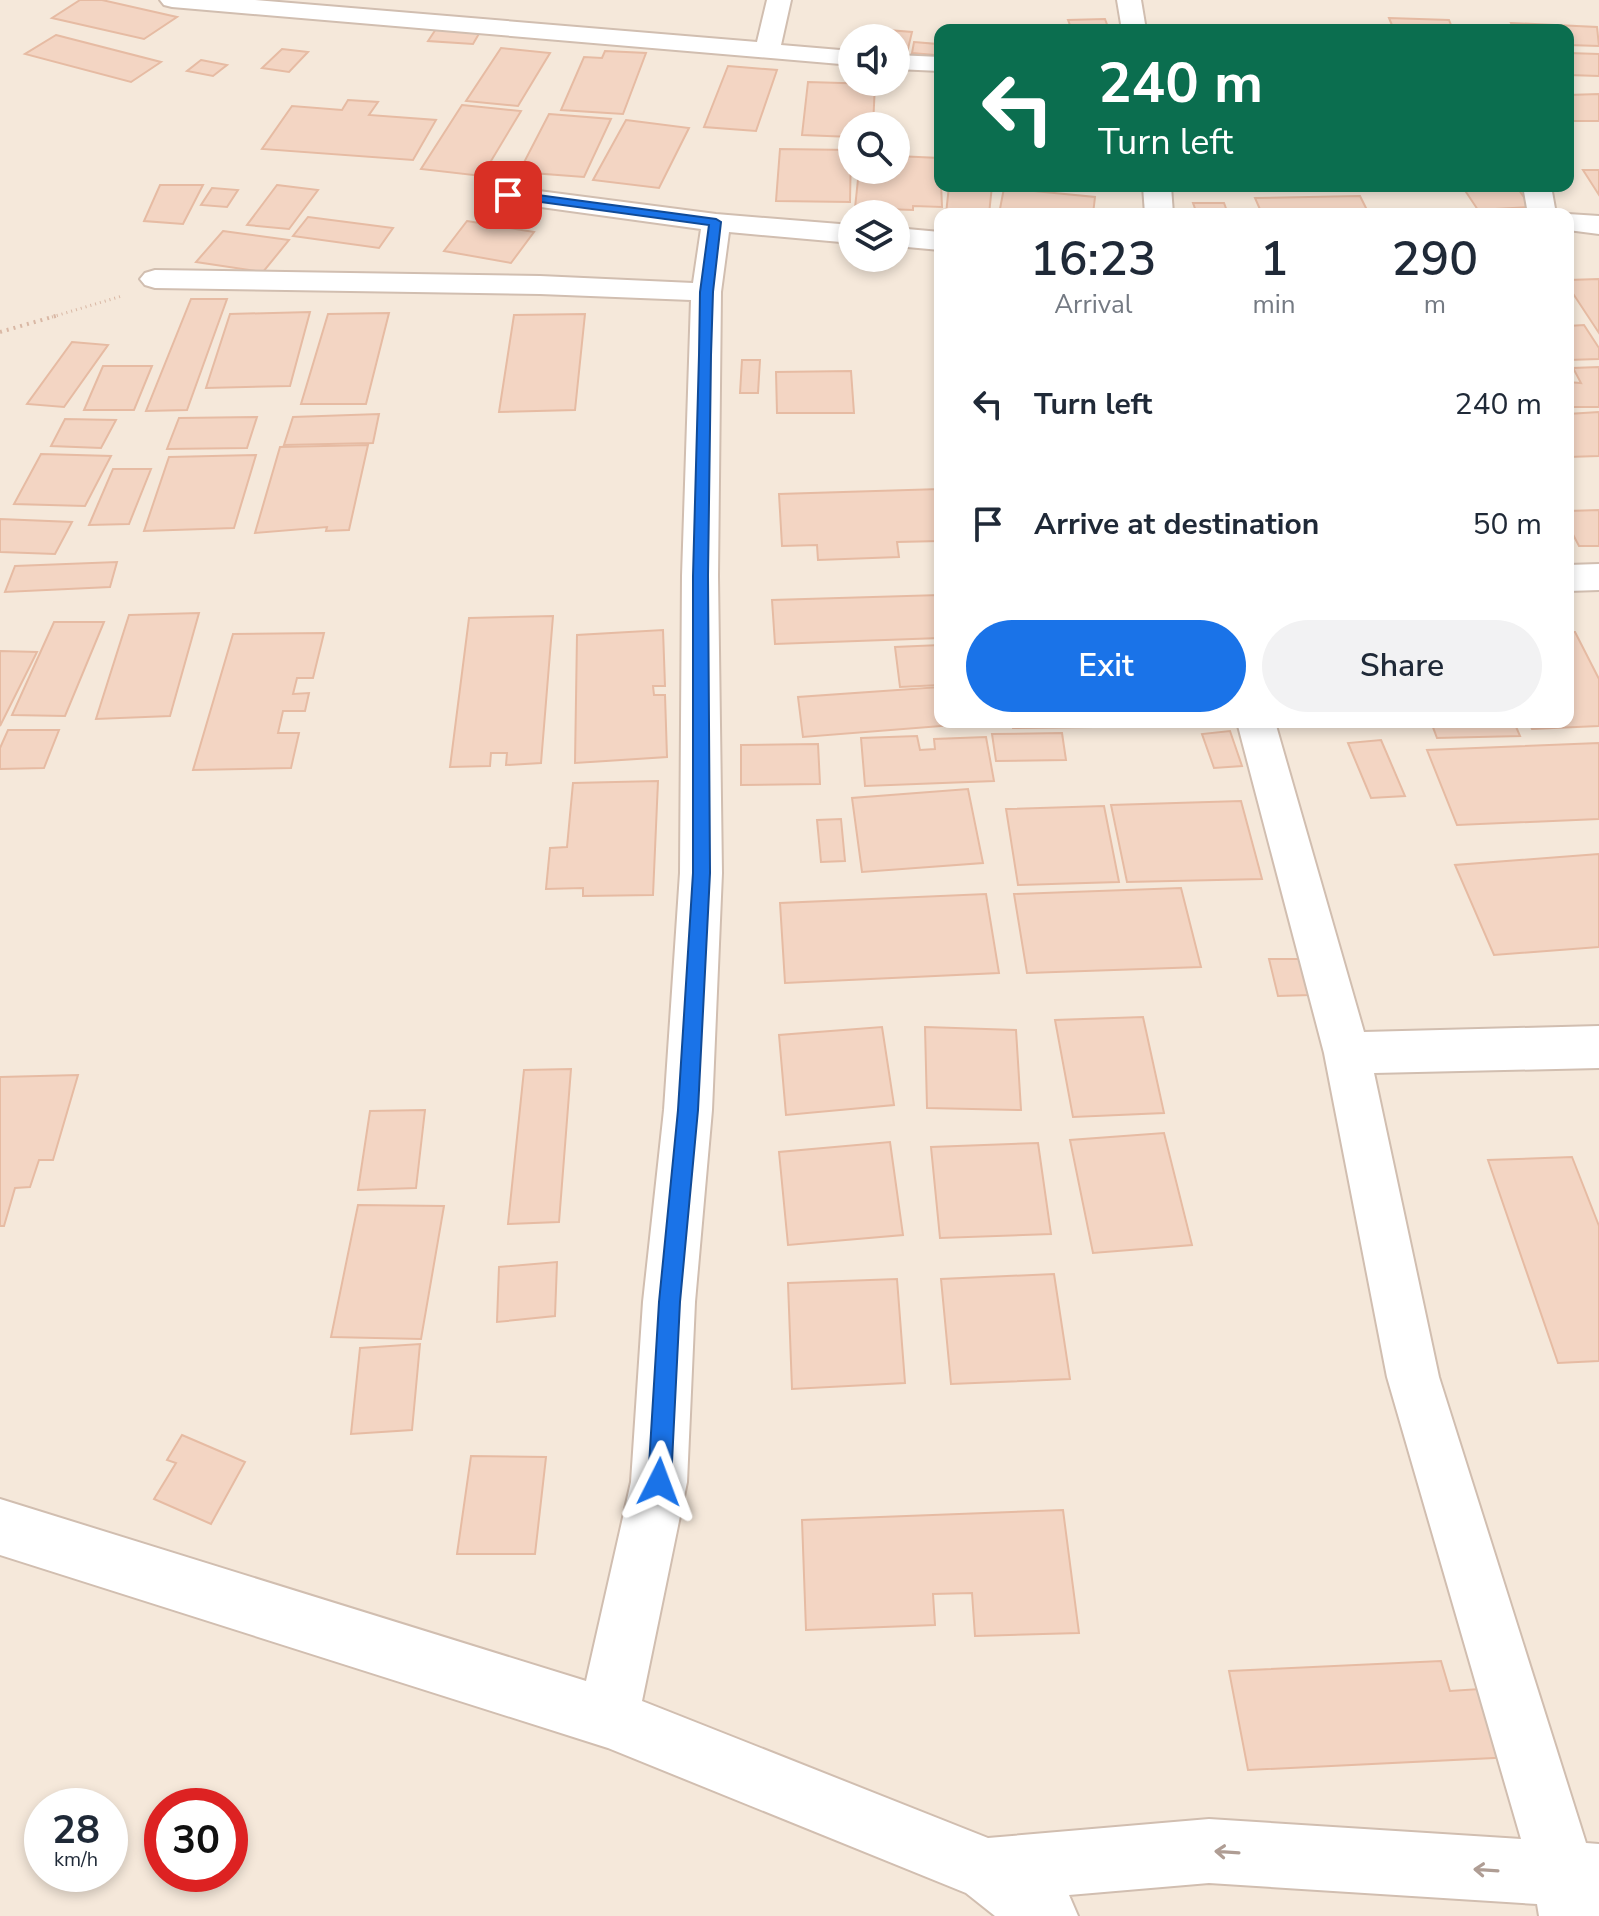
<!DOCTYPE html>
<style>
:root{--surface:#fff;--page:#f2f2f3;--text:#1f2937;--muted:#747a83;--accent:#1a73e8}
body{margin:0;font-family:"Nunito Sans",sans-serif;background:var(--page);color:var(--text);height:100vh;display:flex;flex-direction:column;font-size:30px;white-space:nowrap}
*{box-sizing:border-box;margin:0}
p{font-size:26px;color:var(--muted)}
.icon{flex:none;width:44px;height:44px;fill:none;stroke:currentColor;stroke-width:2;stroke-linecap:round;stroke-linejoin:round}
.map{position:relative;flex:1;overflow:hidden}
.drawer{position:absolute;left:934px;top:208px;width:640px;height:520px;display:flex;flex-direction:column;background:var(--surface);border-radius:16px;box-shadow:0 4px 12px #0003}
.drawer>*{flex:none}
.hud{position:absolute;left:934px;top:24px;width:640px;height:168px;border-radius:16px;box-shadow:0 4px 12px #0003;background:#0b6e4f;color:#fff;overflow:hidden}
.buttons{position:absolute;left:838px;top:24px;display:grid;gap:16px}
.buttons a{display:grid;place-items:center;width:72px;height:72px;border-radius:50%;background:var(--surface);box-shadow:0 4px 12px #0003;font-size:40px}
.speed{position:absolute;left:24px;top:1788px;display:flex;gap:16px;font-size:40px;font-weight:700;text-align:center}
.speed>*{display:grid;place-content:center;width:104px;height:104px;border-radius:50%;background:var(--surface);box-shadow:0 4px 12px #0003;line-height:1}
.speed small{font-size:20px;font-weight:400}
.speed .limit{border:12px solid #d22;background:#fff;color:#111}
.pin{position:absolute;display:grid;place-items:center;width:68px;height:68px;color:#fff;margin:-34px;border-radius:16px;box-shadow:0 4px 12px #0006}
.me{position:absolute;width:88px;margin:-44px;rotate:3deg;stroke-linejoin:round;filter:drop-shadow(0 0 6px #0008)}
.turn{display:flex;align-items:center;gap:28px;height:168px;padding:0 32px;font-size:36px}
.turn .icon{width:104px;height:104px;stroke-width:2.5}
.turn b{display:block;font-size:56px;line-height:68px}
.eta{display:flex;justify-content:space-evenly;align-items:center;height:136px;text-align:center}
.eta b{font-size:48px;font-weight:600;line-height:56px}
.action{display:flex;gap:16px;margin-top:auto;padding:16px 32px}
.action a{flex:1;height:92px;border-radius:48px;background:var(--accent);color:#fff;font-size:32px;font-weight:600;line-height:92px;text-align:center}
.action a+a{background:var(--page);color:var(--text)}
ul{padding:0;list-style:none}
li{display:flex;align-items:center;gap:24px;height:120px;padding:0 32px}
li div{flex:1}
li b{display:block;font-size:30px}
li em{font-style:normal}
.map>svg:first-child{display:block}
</style>
<div class="map">
<svg width="1599" height="1916" viewBox="0 0 1599 1916">
<rect width="100%" height="100%" fill="#fdf6ec"/>
<path fill="#f5e8da" fill-rule="evenodd" d="M 0,0 L 1599,0 L 1599,1916 L 0,1916 ZM 940,30 L 1568,30 L 1568,186 L 940,186 ZM 852,38 L 896,38 L 896,82 L 852,82 ZM 852,126 L 896,126 L 896,170 L 852,170 ZM 852,214 L 896,214 L 896,258 L 852,258 ZM 940,214 L 1568,214 L 1568,722 L 940,722 ZM 42,1806 L 110,1806 L 110,1874 L 42,1874 ZM 162,1806 L 230,1806 L 230,1874 L 162,1874 Z"/>
<g fill="#f3d5c3" stroke="#e6bba3" stroke-width="2">
<polygon points="80,0 102,0 177,17 144,39 52,18"/>
<polygon points="1389,18 1449,20 1453,30 1394,30"/>
<polygon points="1105,19 1109,30 1072,30 1068,20"/>
<polygon points="1511,23 1597,27 1599,46 1568,45 1568,30 1514,30"/>
<polygon points="436,29 480,32 473,44 428,41"/>
<polygon points="888,30 912,32 907,53 896,52 896,38 886,38"/>
<polygon points="56,35 161,62 131,82 25,54"/>
<polygon points="914,42 937,44 935,55 912,53"/>
<polygon points="501,48 550,53 518,106 466,101"/>
<polygon points="282,49 308,52 289,72 262,68"/>
<polygon points="605,51 646,53 623,114 561,110 584,57 602,58"/>
<polygon points="1568,53 1599,54 1599,76 1568,75"/>
<polygon points="201,60 227,65 213,76 187,71"/>
<polygon points="728,66 777,70 756,131 704,127"/>
<polygon points="808,82 875,84 873,126 852,126 852,137 802,135"/>
<polygon points="1599,94 1599,121 1571,121 1568,95"/>
<polygon points="348,100 378,102 369,115 436,120 413,160 262,149 292,106 342,110"/>
<polygon points="462,105 521,111 482,176 421,169"/>
<polygon points="549,114 611,119 584,177 519,172"/>
<polygon points="626,120 689,128 659,188 593,180"/>
<polygon points="780,149 851,150 850,202 776,201"/>
<polygon points="896,156 940,158 942,207 913,206 913,210 855,208 859,170 896,170"/>
<polygon points="1583,170 1599,170 1599,195"/>
<polygon points="160,185 203,185 183,224 144,221"/>
<polygon points="277,185 318,190 289,229 247,225"/>
<polygon points="949,186 992,186 989,214 946,214"/>
<polygon points="1516,186 1531,207 1478,210 1464,189"/>
<polygon points="212,188 238,190 227,207 201,205"/>
<polygon points="1004,188 1095,197 1093,214 999,214"/>
<polygon points="1360,196 1369,214 1262,214 1255,198"/>
<polygon points="1193,203 1224,203 1228,214 1197,214"/>
<polygon points="308,217 393,228 379,248 293,236"/>
<polygon points="467,221 534,232 511,263 444,251"/>
<polygon points="223,231 289,240 263,272 196,262"/>
<polygon points="1599,279 1599,333 1568,286 1568,280"/>
<polygon points="191,299 227,299 187,410 146,411"/>
<polygon points="310,312 290,386 206,388 230,314"/>
<polygon points="389,313 366,404 301,404 328,314"/>
<polygon points="585,314 575,410 499,412 514,315"/>
<polygon points="1584,325 1599,348 1599,359 1568,360 1568,326"/>
<polygon points="72,342 108,345 64,407 27,404"/>
<polygon points="742,360 760,360 758,393 740,393"/>
<polygon points="103,366 152,366 134,410 84,410"/>
<polygon points="1599,367 1599,407 1572,407 1568,400 1568,382 1581,383 1573,368"/>
<polygon points="851,371 854,413 777,413 776,372"/>
<polygon points="1599,412 1599,456 1568,457 1568,414"/>
<polygon points="379,414 373,443 284,445 293,417"/>
<polygon points="257,417 247,448 167,449 179,418"/>
<polygon points="65,419 116,420 101,448 51,446"/>
<polygon points="368,445 349,530 326,531 327,527 255,533 280,447"/>
<polygon points="41,454 111,456 85,506 14,504"/>
<polygon points="256,455 234,528 144,531 169,457"/>
<polygon points="113,469 151,469 129,524 89,525"/>
<polygon points="940,489 940,541 897,542 899,557 818,560 817,545 782,546 779,494"/>
<polygon points="1599,510 1599,546 1579,546 1568,525 1568,511"/>
<polygon points="0,519 72,522 55,554 0,552"/>
<polygon points="117,562 110,587 5,592 15,566"/>
<polygon points="940,595 940,638 775,644 772,600"/>
<polygon points="199,613 170,716 96,719 129,615"/>
<polygon points="553,616 541,763 506,765 507,753 491,753 490,766 450,767 469,618"/>
<polygon points="54,622 104,622 65,716 12,715"/>
<polygon points="663,630 665,686 653,686 654,695 665,695 667,757 575,763 577,635"/>
<polygon points="1568,632 1575,632 1599,679 1599,726 1532,729 1529,722 1568,722"/>
<polygon points="324,633 313,678 297,678 293,694 309,693 305,711 283,711 278,733 299,733 291,768 193,770 233,634"/>
<polygon points="940,645 940,685 900,687 895,647"/>
<polygon points="0,651 37,652 0,726"/>
<polygon points="940,687 940,722 979,723 803,737 798,697"/>
<polygon points="1012,722 1170,722 1171,726 1013,728"/>
<polygon points="1431,722 1514,722 1520,736 1437,738"/>
<polygon points="8,730 59,730 44,768 0,769 0,748"/>
<polygon points="1230,731 1242,766 1214,768 1202,734"/>
<polygon points="1062,733 1066,760 996,761 992,734"/>
<polygon points="917,736 920,750 935,749 934,739 986,737 994,781 865,786 861,738"/>
<polygon points="1381,740 1405,796 1371,798 1348,743"/>
<polygon points="1599,743 1599,819 1457,825 1427,750"/>
<polygon points="818,744 820,784 741,785 741,745"/>
<polygon points="658,781 653,895 583,896 583,888 546,889 550,848 567,847 573,783"/>
<polygon points="968,789 983,863 862,872 852,798"/>
<polygon points="1241,801 1262,879 1127,882 1111,805"/>
<polygon points="1104,806 1119,882 1018,885 1006,809"/>
<polygon points="841,819 845,861 821,862 817,820"/>
<polygon points="1599,854 1599,947 1494,955 1455,865"/>
<polygon points="1181,888 1201,967 1027,973 1014,894"/>
<polygon points="986,894 999,973 785,983 780,903"/>
<polygon points="1269,959 1300,959 1310,995 1278,996"/>
<polygon points="1143,1017 1164,1113 1073,1117 1055,1020"/>
<polygon points="882,1027 894,1105 786,1115 779,1035"/>
<polygon points="925,1027 1016,1030 1021,1110 927,1108"/>
<polygon points="571,1069 559,1222 508,1224 524,1070"/>
<polygon points="78,1075 53,1160 39,1160 30,1187 15,1188 4,1226 0,1226 0,1077"/>
<polygon points="425,1110 416,1188 358,1190 370,1111"/>
<polygon points="1164,1133 1192,1245 1093,1253 1070,1140"/>
<polygon points="890,1142 903,1235 788,1245 779,1152"/>
<polygon points="1038,1143 1051,1234 940,1238 931,1147"/>
<polygon points="1572,1157 1599,1226 1599,1361 1558,1363 1488,1160"/>
<polygon points="358,1205 444,1206 421,1339 331,1337"/>
<polygon points="557,1262 555,1316 497,1322 499,1267"/>
<polygon points="1054,1274 1070,1379 951,1384 941,1279"/>
<polygon points="897,1279 905,1383 792,1389 788,1283"/>
<polygon points="420,1344 412,1430 351,1434 360,1348"/>
<polygon points="182,1435 245,1462 211,1524 154,1499 176,1463 167,1460"/>
<polygon points="471,1456 546,1457 535,1554 457,1554"/>
<polygon points="1063,1510 1079,1633 975,1636 972,1593 933,1594 935,1625 806,1630 802,1520"/>
<polygon points="1441,1661 1450,1691 1495,1688 1514,1757 1248,1770 1229,1671"/>
</g>
<g fill="none" stroke-linecap="round" stroke-linejoin="round">
<defs>
<g id="street">
<polygon points="160,0 255,0 757,42 767,0 791,0 781,45 852,51 852,65 172,7 164,5"/>
<polygon points="1117,0 1141,0 1146,30 1122,30"/>
<polygon points="896,55 940,57 940,71 896,69"/>
<polygon points="1143,186 1171,186 1173,214 1145,214"/>
<polygon points="1523,186 1551,186 1556,214 1528,214"/>
<polygon points="508,187 716,214 852,225 852,243 729,232 721,292 718,576 722,873 712,1110 695,1302 687,1482 642,1701 988,1838 1209,1819 1521,1839 1387,1377 1324,1053 1237,722 1275,722 1364,1032 1599,1026 1599,1068 1374,1073 1439,1377 1586,1843 1599,1844 1599,1916 1539,1916 1537,1904 1209,1883 1069,1895 1078,1916 995,1916 966,1893 608,1748 0,1555 0,1499 586,1681 631,1482 643,1302 664,1110 680,873 682,576 691,300 540,294 155,288 145,285 140,279 145,273 155,270 540,276 693,283 701,229 498,201 494,195 498,189"/>
<polygon points="1566,214 1568,214 1599,216 1599,234 1568,230"/>
<polygon points="896,228 940,232 940,250 896,246"/>
<polygon points="1599,564 1599,590 1568,591 1568,565"/>
</g>
</defs>
<use href="#street" stroke="#d1beb0" stroke-width="4"/>
<polyline stroke="#d9b8a5" stroke-width="3" stroke-dasharray="1 4" stroke-linecap="butt" points="52,317 122,296"/>
<polyline stroke="#d9b8a5" stroke-width="4" stroke-dasharray="2 5" stroke-linecap="butt" points="0,332 59,315"/>
<use href="#street" fill="#fff" fill-rule="evenodd"/>
</g>
<defs><path id="oneway-shaft" d="M-6 0H5M1.5-3L5.5 0L1.5 3" fill="none" stroke-width="1.6" stroke-linecap="round" stroke-linejoin="round" transform="scale(2)"/></defs>
<g stroke="#af9d94">
<use href="#oneway-shaft" transform="translate(1227 1852) rotate(-176)"/>
<use href="#oneway-shaft" transform="translate(1486 1870) rotate(-176)"/>
</g>
<polygon fill="#1a73e8" stroke="#114b97" stroke-width="2" points="508,191 716,219 721,222 713,292 711,355 708,576 710,873 698,1110 680,1302 671,1482 667,1490 659,1494 651,1490 648,1482 659,1302 678,1110 693,873 693,576 699,355 700,292 709,225 504,197 504,192"/>
</svg>
<div class="buttons">
<a><svg class="icon" aria-label="sound" viewBox="0 0 24 24"><path d="M4 9h4l5-4v14l-5-4H4zM17 9q2 3 0 6"/></svg></a>
<a><svg class="icon" aria-label="search" viewBox="0 0 24 24"><circle cx="10" cy="10" r="6"/><path d="M15 15l6 6"/></svg></a>
<a><svg class="icon" aria-label="layers" viewBox="0 0 24 24"><path d="M12 4l9 5-9 5-9-5zM3 14l9 5 9-5"/></svg></a>
</div>
<div class="speed"><div>28<small>km/h</small></div><div class="limit">30</div></div>
<div class="pin" style="left:508px;top:195px;background:#d93025"><svg class="icon" aria-label="arrive" viewBox="0 0 24 24"><path d="M6 21V4h12l-3 4 3 4H6"/></svg></div>
<svg class="me" style="left:659px;top:1482px" viewBox="-20 -20 40 40"><path d="M0-17L14 15 0 8-14 15z" fill="#1a73e8" stroke="#fff" stroke-width="4"/></svg>
<div class="hud">
<div class="turn"><svg class="icon" aria-label="left" viewBox="0 0 24 24"><path d="M17 20v-9H6M10 6l-5 5 5 5"/></svg><div><b>240 m</b>Turn left</div></div>
</div>
<section class="drawer">
<div class="eta">
<div><b>16:23</b><p>Arrival</p></div>
<div><b>1</b><p>min</p></div>
<div><b>290</b><p>m</p></div>
</div>
<ul>
<li><svg class="icon" aria-label="left" viewBox="0 0 24 24"><path d="M17 20v-9H6M10 6l-5 5 5 5"/></svg><div><b>Turn left</b></div><em>240 m</em></li>
<li><svg class="icon" aria-label="arrive" viewBox="0 0 24 24"><path d="M6 21V4h12l-3 4 3 4H6"/></svg><div><b>Arrive at destination</b></div><em>50 m</em></li>
</ul>
<div class="action"><a>Exit</a><a>Share</a></div>
</section>
</div>
